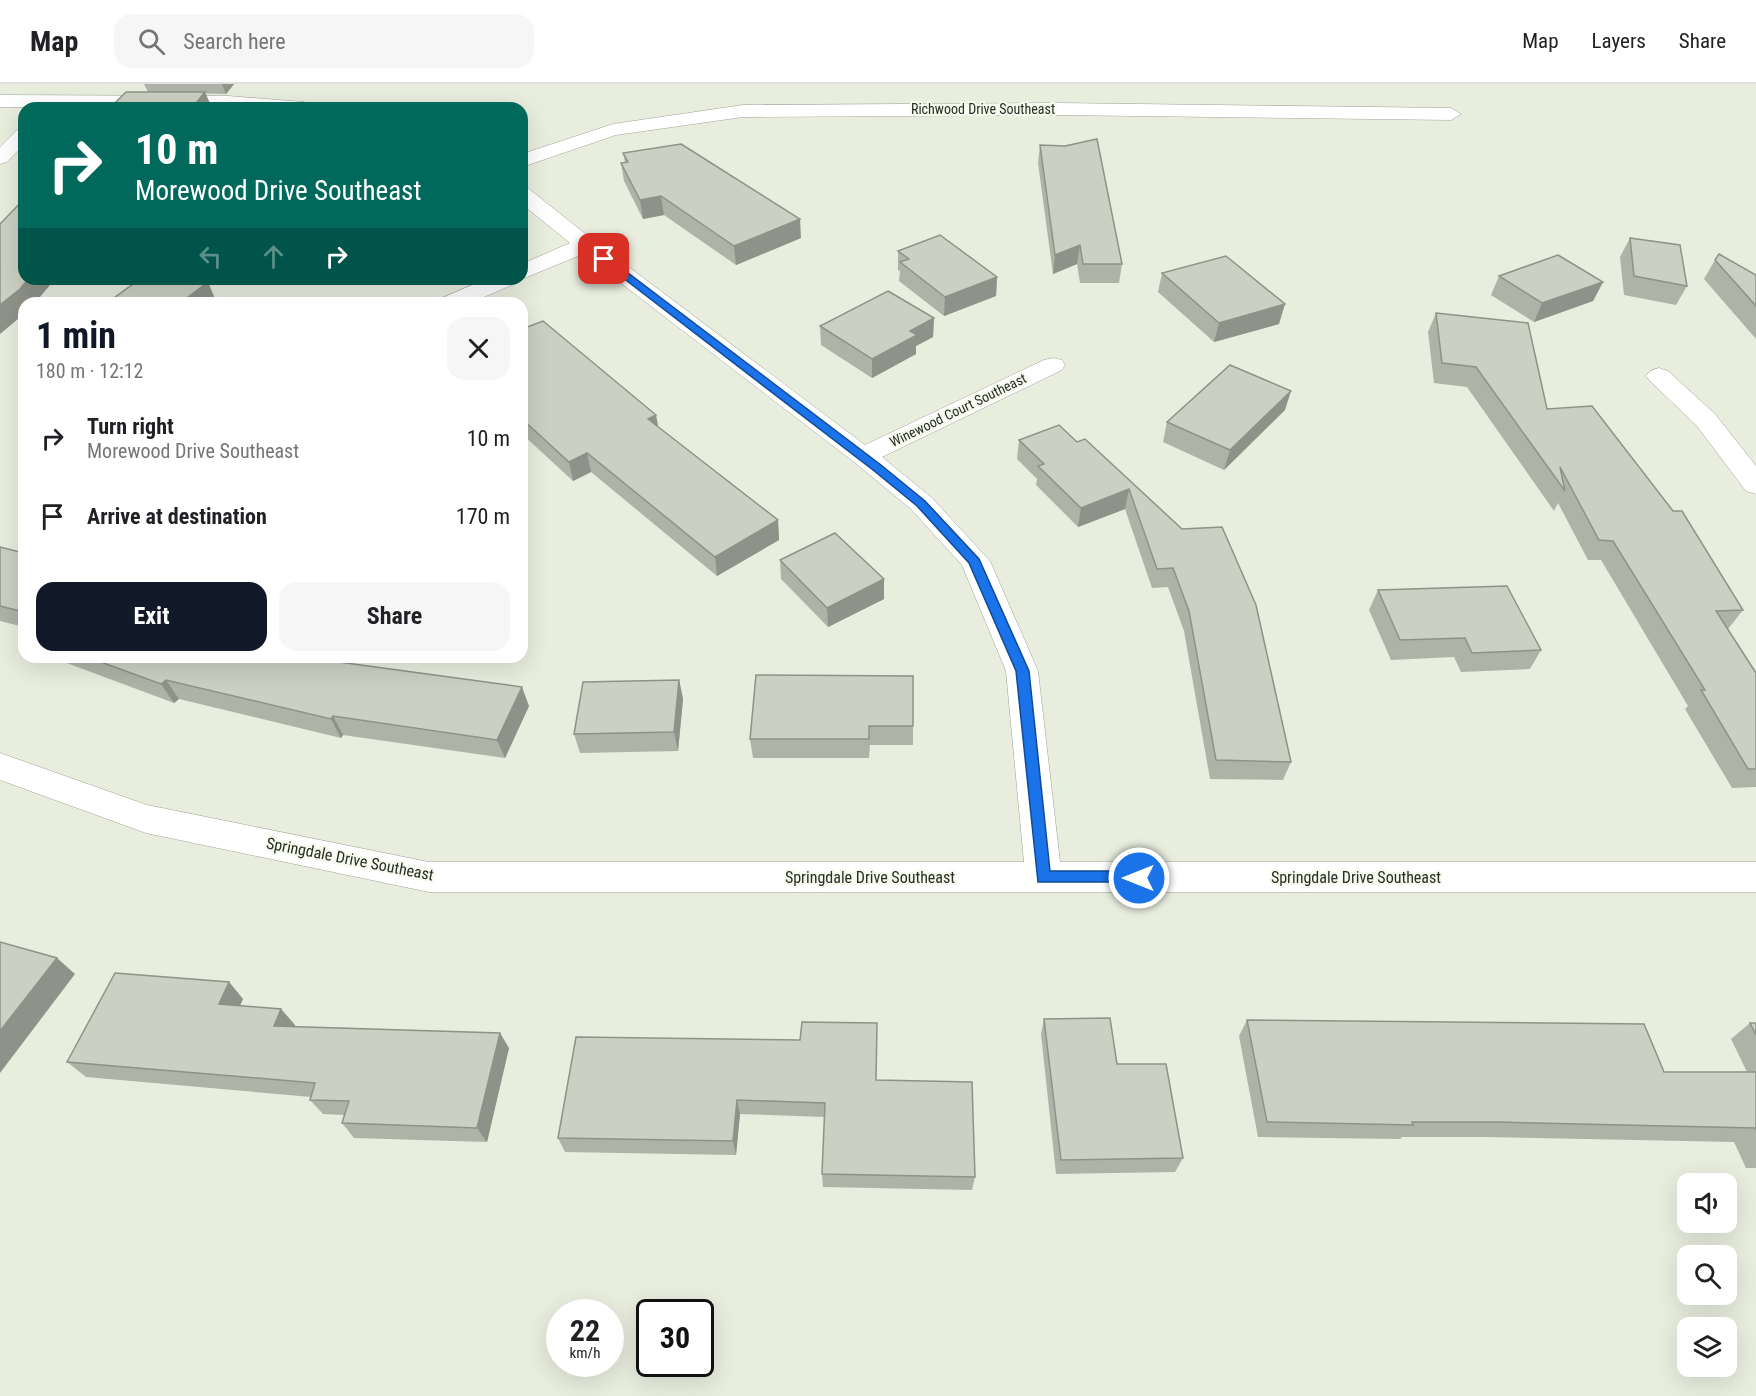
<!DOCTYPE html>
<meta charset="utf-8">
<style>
:root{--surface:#fff;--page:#f6f6f6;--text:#202124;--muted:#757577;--line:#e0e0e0;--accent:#111827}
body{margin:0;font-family:"Roboto Condensed",sans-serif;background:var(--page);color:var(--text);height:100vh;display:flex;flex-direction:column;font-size:22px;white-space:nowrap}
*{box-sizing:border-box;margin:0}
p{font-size:20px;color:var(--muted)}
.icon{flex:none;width:33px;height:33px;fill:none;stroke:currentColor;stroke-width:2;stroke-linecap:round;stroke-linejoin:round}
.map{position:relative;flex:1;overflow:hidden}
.details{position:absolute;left:18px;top:213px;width:510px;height:366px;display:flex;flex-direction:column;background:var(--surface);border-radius:18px;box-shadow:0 6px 24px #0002}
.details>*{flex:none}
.hud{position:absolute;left:18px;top:18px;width:510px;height:183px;border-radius:18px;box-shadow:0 6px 24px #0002;background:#00695c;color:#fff;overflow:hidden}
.buttons{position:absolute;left:1677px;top:1089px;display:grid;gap:12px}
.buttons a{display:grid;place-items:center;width:60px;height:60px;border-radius:12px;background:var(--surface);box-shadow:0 6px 24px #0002;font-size:30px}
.speed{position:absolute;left:546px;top:1215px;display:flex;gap:12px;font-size:30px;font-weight:700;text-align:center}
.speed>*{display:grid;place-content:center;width:78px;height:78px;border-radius:50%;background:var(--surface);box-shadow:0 6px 24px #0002;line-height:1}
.speed small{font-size:15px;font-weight:400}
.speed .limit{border:3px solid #111;border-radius:9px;background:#fff;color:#111}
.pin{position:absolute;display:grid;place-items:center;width:51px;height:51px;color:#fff;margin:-26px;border-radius:12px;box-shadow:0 3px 9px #0006}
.me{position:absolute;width:66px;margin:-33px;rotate:270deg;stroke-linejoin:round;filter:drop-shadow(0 0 4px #0008)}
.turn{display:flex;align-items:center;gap:21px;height:126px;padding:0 18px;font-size:27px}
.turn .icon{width:78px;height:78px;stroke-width:2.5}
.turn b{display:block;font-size:42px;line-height:51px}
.lanes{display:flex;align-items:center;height:57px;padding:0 18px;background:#0003;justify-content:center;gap:30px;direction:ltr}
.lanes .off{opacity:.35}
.round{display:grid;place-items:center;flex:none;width:63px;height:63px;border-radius:18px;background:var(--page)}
.overview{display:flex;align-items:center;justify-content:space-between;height:102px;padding:0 18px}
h1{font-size:36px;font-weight:700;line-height:45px;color:var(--accent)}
.primary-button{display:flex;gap:12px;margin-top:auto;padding:12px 18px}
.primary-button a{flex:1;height:69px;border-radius:18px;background:var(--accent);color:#fff;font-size:24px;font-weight:700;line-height:69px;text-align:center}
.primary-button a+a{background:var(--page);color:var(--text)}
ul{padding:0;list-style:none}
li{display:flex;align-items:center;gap:18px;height:78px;padding:0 18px}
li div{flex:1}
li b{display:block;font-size:22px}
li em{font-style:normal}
header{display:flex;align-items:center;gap:36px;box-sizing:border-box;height:84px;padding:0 30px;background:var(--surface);border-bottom:2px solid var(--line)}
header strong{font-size:28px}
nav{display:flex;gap:33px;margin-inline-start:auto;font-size:21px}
.search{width:420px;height:54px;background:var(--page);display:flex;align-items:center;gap:15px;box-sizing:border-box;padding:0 21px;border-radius:18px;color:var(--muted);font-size:22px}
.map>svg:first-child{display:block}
</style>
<header>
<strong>Map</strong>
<div class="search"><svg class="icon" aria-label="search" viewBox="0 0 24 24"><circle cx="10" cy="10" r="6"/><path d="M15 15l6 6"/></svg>Search here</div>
<nav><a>Map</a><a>Layers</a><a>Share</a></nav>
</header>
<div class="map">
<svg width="1756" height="1312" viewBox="0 0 1756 1312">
<rect width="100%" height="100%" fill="#e8edde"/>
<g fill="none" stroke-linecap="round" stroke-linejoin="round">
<defs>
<g id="minor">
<polygon points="0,11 228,12 304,18 314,24 0,23"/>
<polygon points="1058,19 1451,24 1461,30 1451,36 1058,31 743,33 616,51 522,83 522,70 613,40 743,21"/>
<polygon points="24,44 24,61 7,78 0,80 0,63 17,46"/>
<polygon points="522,103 529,105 593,156 865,361 1044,276 1053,274 1062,276 1065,281 1062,286 882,373 931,413 990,477 1038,587 1060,778 1756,778 1756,808 429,808 146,749 0,696 0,669 147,721 429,778 1024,778 1006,587 962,481 911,425 854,378 583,170 522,195 522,180 570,159 522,120"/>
<polygon points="486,195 517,195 514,200 470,219 438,219 442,214"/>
<polygon points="1659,284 1668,287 1715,330 1756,382 1756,410 1746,407 1697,342 1650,297 1646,292 1650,287"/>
</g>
</defs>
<use href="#minor" stroke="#9ea396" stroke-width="1"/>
<use href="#minor" fill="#fff" fill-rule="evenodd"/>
</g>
<g fill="#afb3a7">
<polygon points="144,0 234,0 226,10 148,8"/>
<polygon points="1040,61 1122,180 1119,199 1080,199 1077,180 1053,190 1038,79"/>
<polygon points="623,69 801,154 736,181 664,131 643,135 624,97 621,79 625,78"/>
<polygon points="1630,154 1687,202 1676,221 1624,211 1620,173"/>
<polygon points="898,167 997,193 996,212 944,232 899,197 900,187 898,186"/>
<polygon points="1715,176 1756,191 1756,255 1704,195"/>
<polygon points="1162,189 1279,240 1214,258 1158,208"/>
<polygon points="1499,192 1603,198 1593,217 1534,238 1491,211"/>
<polygon points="1436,229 1547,325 1743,526 1728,545 1756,589 1756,703 1732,704 1685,625 1688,622 1601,476 1588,476 1558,419 1554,427 1467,303 1434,299 1428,248"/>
<polygon points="934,234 933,253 916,262 916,270 872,294 821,261 820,242"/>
<polygon points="522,245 658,344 778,436 779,456 717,492 591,388 573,397 522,350"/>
<polygon points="1285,326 1224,386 1163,358 1167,338"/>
<polygon points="1019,356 1077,358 1182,445 1291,678 1283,696 1210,695 1184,547 1168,503 1152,504 1125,425 1078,443 1036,401 1037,395 1017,375"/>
<polygon points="0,463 24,469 24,543 0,537"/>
<polygon points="780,476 884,515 828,543 781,495"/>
<polygon points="1378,506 1541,566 1530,585 1461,588 1454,573 1391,576 1369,526"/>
<polygon points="54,573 302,573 529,622 505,674 343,651 341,654 179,615 174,619 56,575"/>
<polygon points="756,591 913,642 913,661 870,661 869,674 753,674 750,655"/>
<polygon points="679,596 683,615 678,667 580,669 574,650"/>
<polygon points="229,898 243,915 240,922 281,925 295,941 294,943 509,964 487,1058 354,1054 342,1039 344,1031 323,1030 310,1016 311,1013 86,993 67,978"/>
<polygon points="1044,935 1117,980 1183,1074 1175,1088 1056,1090 1041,950"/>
<polygon points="1247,936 1664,988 1747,988 1731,955 1750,939 1756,939 1756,1084 1746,1084 1734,1058 1482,1053 1402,1053 1400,1055 1258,1053 1239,952"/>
<polygon points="576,953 876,996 975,1093 972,1106 823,1103 822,1090 825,1033 740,1030 736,1071 565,1068 558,1054"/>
</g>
<g fill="#8e9288">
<polygon points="222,0 234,0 226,10"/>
<polygon points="205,8 212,24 192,24"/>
<polygon points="661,112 664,131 643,135 640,116"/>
<polygon points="800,135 801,154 736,181 734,162"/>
<polygon points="1080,161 1077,180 1053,190 1055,171"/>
<polygon points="997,193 996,212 944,232 945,213"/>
<polygon points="28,195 55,195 35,219 24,219 24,230 0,250 0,221"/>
<polygon points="308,195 330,195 310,201"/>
<polygon points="208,198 216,217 214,219 180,219"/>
<polygon points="1603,198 1593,217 1534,238 1542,219"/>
<polygon points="1285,220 1279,240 1214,258 1219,239"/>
<polygon points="934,234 933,253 916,262 916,270 872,294 872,275 910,247"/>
<polygon points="1291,307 1285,326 1224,386 1230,366"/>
<polygon points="656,331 660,351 648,335"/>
<polygon points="587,369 591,388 573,397 569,378"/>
<polygon points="1129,405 1125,425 1078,443 1081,424"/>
<polygon points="778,436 779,456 717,492 715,473"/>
<polygon points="884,495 884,515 828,543 827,524"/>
<polygon points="166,596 179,615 174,619 161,600"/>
<polygon points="679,596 683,615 678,667 674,648"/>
<polygon points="522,603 529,622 505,674 497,656"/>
<polygon points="333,632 343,651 341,654 331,635"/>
<polygon points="57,874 75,890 0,989 0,947"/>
<polygon points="229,898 243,915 233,936 219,920"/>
<polygon points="281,925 295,941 288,958 274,942"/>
<polygon points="500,949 509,964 487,1058 477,1044"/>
<polygon points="737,1016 740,1030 736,1071 733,1057"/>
</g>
<g fill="#cbd0c2" stroke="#8e9288" stroke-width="1.5">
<polygon points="126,8 205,8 192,24 110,24"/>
<polygon points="1097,55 1122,180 1083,180 1080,161 1055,171 1040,61 1065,62"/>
<polygon points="681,60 800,135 734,162 661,112 640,116 621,79 628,78 623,69"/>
<polygon points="24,115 24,195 28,195 20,205 0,221 0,140"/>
<polygon points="940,151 997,193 945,213 900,178 909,175 898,167"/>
<polygon points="1630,154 1680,161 1687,202 1634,192"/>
<polygon points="1719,170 1756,191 1756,222 1715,176"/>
<polygon points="1558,171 1603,198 1542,219 1499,192"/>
<polygon points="1226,172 1285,220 1219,239 1162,189"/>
<polygon points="140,195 194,195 208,198 180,219 107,219"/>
<polygon points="888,207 934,234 910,247 917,251 872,275 820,242"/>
<polygon points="1436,229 1528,239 1547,325 1592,322 1673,427 1682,427 1743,526 1716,527 1756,589 1756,685 1748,685 1701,606 1705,606 1613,457 1599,456 1560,383 1565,407 1476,283 1442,279"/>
<polygon points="543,237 656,331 648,335 778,436 715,473 587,369 569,378 522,335 522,245"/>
<polygon points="1230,281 1291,307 1230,366 1167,338"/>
<polygon points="1059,341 1077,358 1085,355 1182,445 1222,443 1256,521 1291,678 1216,676 1189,527 1173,484 1157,485 1129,405 1081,424 1038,382 1044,380 1019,356"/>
<polygon points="835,449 884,495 827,524 780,476"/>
<polygon points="0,463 24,469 24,528 0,522"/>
<polygon points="1507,502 1541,566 1472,569 1465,554 1400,556 1378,506"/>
<polygon points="87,573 302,573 522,603 497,656 333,632 331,635 166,596 161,600"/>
<polygon points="756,591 913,592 913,642 869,642 869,655 750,655"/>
<polygon points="679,596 674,648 574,650 583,598"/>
<polygon points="0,858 57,874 0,947"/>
<polygon points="115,889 229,898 219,920 281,925 274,942 500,949 477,1044 342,1039 349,1017 310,1016 315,999 67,978"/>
<polygon points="1110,934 1117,980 1166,980 1183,1074 1061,1076 1044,935"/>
<polygon points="1247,936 1644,940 1664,988 1756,988 1756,1046 1755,1044 1497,1038 1412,1038 1413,1041 1267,1038"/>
<polygon points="802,938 877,939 876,996 972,998 975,1093 822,1090 825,1019 737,1016 733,1057 558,1054 576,953 800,956"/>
<polygon points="1750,939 1756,939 1756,951"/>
</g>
<polygon fill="#1a73e8" stroke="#114b97" stroke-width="1.5" points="601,173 607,173 881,381 925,417 979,475 1029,587 1050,787 1139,787 1144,789 1146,794 1144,798 1038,798 1016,587 969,479 917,422 873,386 601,177"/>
<g text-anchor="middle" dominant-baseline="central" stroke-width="4.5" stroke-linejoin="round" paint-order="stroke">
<g font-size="14" fill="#2a2c26" stroke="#f5faec">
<text x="983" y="25">Richwood Drive Southeast</text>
<text transform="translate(958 326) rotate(-26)">Winewood Court Southeast</text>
</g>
<g font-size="16" fill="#2a2c26" stroke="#f5faec">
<text transform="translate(350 775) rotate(11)">Springdale Drive Southeast</text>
<text x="870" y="793">Springdale Drive Southeast</text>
<text x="1356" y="793">Springdale Drive Southeast</text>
</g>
</g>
</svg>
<div class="buttons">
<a><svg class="icon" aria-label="sound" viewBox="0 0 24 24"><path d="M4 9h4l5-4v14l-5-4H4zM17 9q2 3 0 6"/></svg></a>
<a><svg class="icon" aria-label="search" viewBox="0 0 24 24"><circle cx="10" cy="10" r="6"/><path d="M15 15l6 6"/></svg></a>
<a><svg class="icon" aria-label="layers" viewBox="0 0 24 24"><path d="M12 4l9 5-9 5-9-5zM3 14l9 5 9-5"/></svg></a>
</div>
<div class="speed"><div>22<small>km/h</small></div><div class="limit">30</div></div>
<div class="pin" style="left:604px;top:175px;background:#d93025"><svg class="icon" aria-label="arrive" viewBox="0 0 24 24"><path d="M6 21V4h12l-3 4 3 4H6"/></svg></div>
<svg class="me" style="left:1139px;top:794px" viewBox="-20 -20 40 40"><circle r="17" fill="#1a73e8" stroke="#fff" stroke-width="3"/><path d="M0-11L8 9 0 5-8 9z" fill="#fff"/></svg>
<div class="hud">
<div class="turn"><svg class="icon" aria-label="right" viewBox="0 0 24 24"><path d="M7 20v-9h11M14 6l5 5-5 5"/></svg><div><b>10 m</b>Morewood Drive Southeast</div></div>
<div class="lanes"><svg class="icon off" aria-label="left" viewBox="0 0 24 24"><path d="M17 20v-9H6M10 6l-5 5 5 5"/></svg><svg class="icon off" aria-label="ahead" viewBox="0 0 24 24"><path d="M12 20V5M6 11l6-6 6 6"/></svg><svg class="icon" aria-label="right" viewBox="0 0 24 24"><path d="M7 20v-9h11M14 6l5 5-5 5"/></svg></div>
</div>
<section class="details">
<div class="overview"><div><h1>1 min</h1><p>180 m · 12:12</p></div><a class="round"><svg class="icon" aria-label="close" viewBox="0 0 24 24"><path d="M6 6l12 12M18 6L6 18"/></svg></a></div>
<ul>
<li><svg class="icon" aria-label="right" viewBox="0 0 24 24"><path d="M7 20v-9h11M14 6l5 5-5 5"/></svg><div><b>Turn right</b><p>Morewood Drive Southeast</p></div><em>10 m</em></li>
<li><svg class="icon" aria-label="arrive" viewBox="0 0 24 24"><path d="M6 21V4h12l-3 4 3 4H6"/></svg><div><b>Arrive at destination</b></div><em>170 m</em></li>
</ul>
<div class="primary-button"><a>Exit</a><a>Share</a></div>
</section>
</div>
